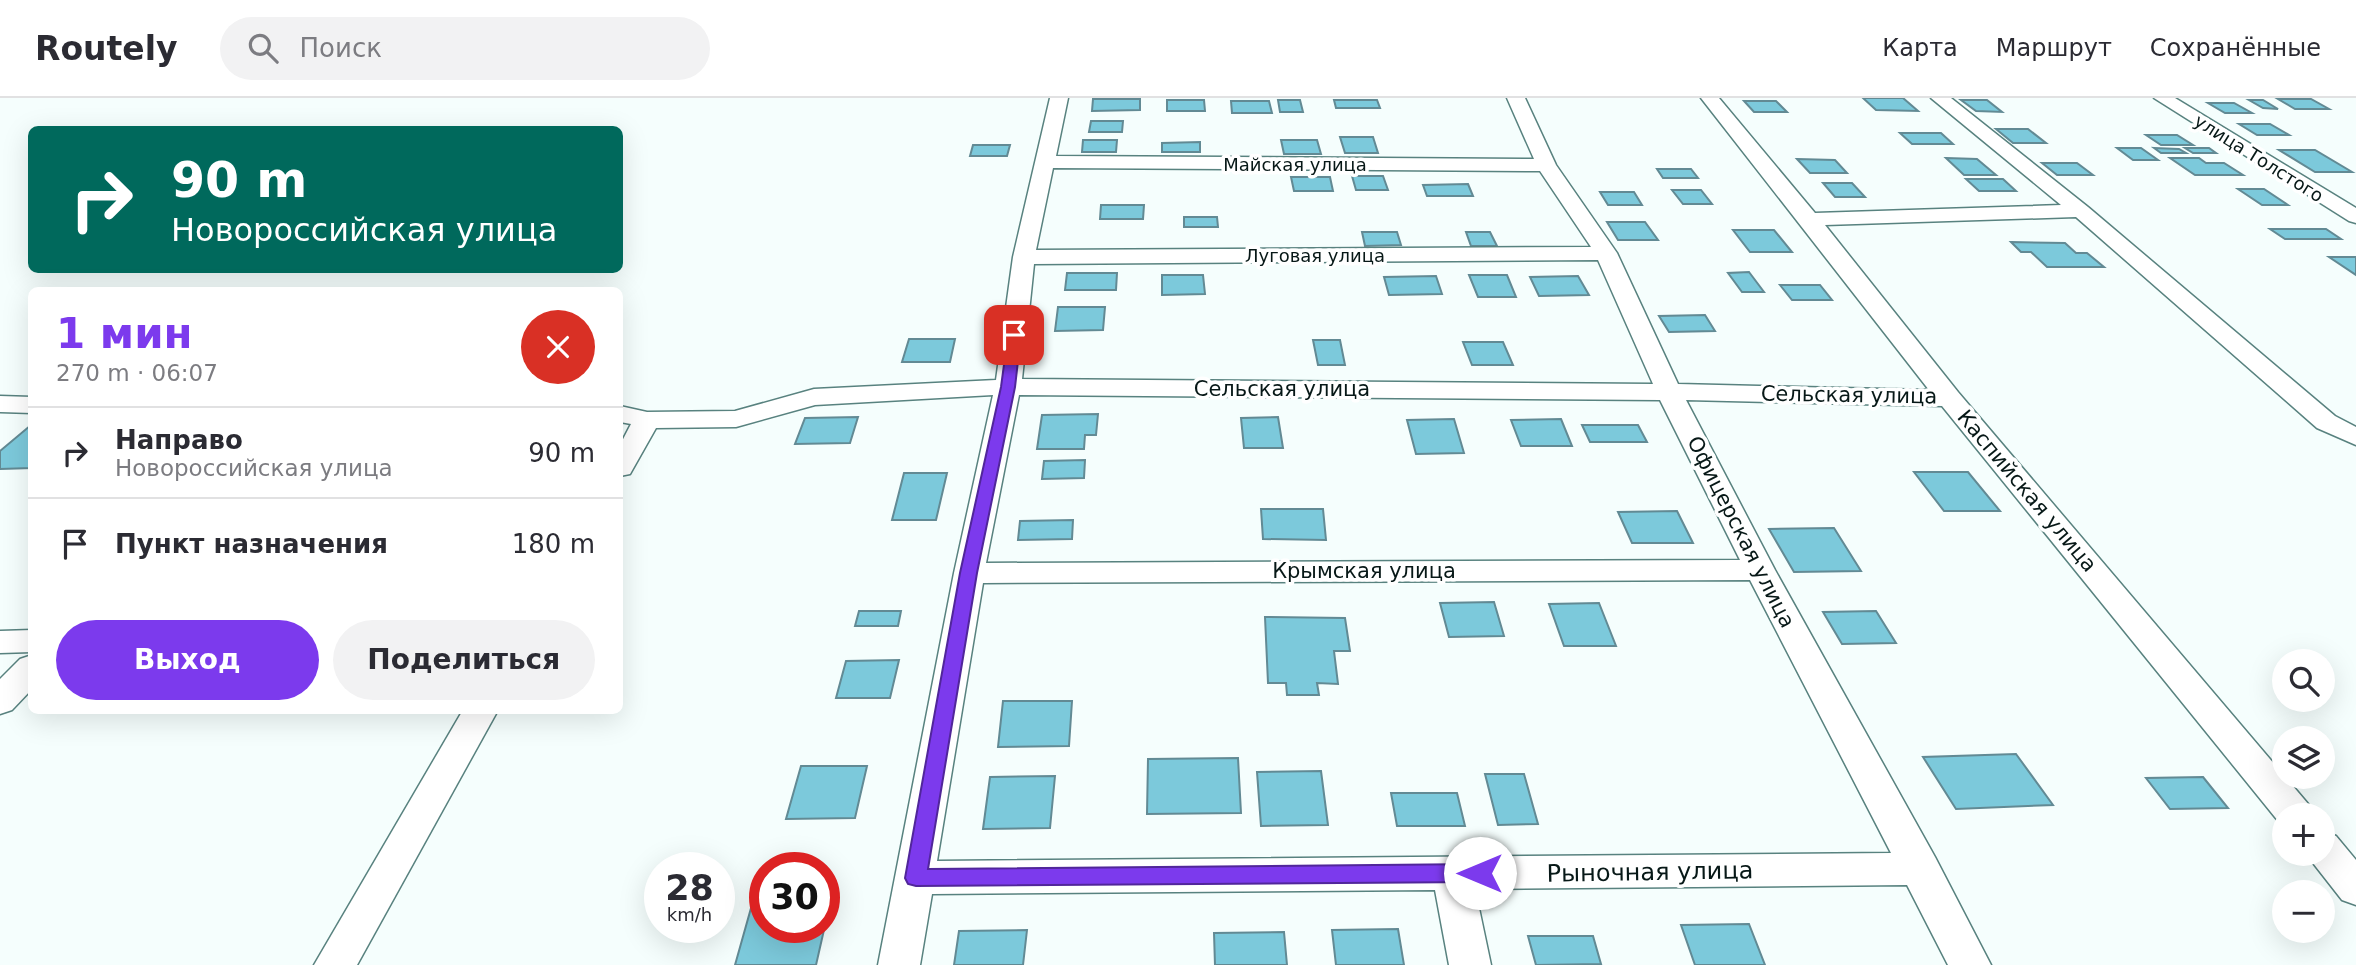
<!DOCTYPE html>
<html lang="ru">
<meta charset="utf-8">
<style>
:root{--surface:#fff;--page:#f2f2f3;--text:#2b2b33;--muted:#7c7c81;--line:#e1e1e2;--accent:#7c3aed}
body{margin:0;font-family:"DejaVu Sans",sans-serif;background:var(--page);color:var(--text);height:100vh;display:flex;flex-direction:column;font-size:26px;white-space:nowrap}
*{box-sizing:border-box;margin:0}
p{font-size:23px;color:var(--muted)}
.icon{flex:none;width:38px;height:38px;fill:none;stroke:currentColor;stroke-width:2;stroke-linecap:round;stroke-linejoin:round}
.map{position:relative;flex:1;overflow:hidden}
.panel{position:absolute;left:28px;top:189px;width:595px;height:427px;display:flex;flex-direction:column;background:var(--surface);border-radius:10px;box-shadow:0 7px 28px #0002}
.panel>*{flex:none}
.hud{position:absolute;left:28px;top:28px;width:595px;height:147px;border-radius:10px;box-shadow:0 7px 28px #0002;background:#00695c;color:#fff;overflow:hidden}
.tools{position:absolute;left:2272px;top:551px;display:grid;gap:14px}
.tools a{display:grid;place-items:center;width:63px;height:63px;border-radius:50%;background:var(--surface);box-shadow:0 7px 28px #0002;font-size:35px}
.speed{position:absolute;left:644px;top:754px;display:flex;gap:14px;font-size:35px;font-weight:700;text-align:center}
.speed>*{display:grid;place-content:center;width:91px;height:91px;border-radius:50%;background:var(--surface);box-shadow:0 7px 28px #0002;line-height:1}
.speed small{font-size:18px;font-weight:400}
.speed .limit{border:10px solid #d22;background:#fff;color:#111}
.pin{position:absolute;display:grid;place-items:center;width:60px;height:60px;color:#fff;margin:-30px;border-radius:14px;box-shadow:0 4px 10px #0006}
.me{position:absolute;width:77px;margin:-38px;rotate:270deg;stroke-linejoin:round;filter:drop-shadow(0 0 5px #0008)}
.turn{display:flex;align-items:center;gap:24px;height:147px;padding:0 28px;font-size:32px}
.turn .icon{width:91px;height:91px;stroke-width:2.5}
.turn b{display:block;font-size:49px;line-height:60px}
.round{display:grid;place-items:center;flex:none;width:74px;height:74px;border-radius:37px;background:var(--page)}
.headline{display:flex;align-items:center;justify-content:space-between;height:119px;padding:0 28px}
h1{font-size:42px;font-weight:700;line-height:52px;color:var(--accent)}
.cta{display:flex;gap:14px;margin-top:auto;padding:14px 28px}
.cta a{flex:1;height:80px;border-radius:42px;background:var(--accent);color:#fff;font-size:28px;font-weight:700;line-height:80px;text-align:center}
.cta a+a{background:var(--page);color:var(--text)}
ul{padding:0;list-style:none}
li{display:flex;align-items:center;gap:21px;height:91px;padding:0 28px;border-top:2px solid var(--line)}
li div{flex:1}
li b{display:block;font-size:26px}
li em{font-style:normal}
header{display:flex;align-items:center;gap:42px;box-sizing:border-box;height:98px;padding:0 35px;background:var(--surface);border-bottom:2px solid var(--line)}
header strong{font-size:33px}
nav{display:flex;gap:38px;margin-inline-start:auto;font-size:24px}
.search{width:490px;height:63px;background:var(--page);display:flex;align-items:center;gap:18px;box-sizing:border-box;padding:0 24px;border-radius:38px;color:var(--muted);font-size:26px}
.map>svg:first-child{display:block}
</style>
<header>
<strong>Routely</strong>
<div class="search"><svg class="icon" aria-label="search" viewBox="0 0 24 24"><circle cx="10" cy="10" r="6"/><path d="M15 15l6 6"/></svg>Поиск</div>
<nav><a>Карта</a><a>Маршрут</a><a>Сохранённые</a></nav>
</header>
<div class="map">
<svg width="2356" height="867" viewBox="0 0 2356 867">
<rect width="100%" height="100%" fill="#f5fefd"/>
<g fill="#7cc9db" stroke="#628a94" stroke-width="2">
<polygon points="1863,0 1903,0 1918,13 1876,12"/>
<polygon points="1093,1 1140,1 1140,12 1092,13"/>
<polygon points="2278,1 2311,1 2329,11 2295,11"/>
<polygon points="1167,2 1204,2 1205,13 1167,13"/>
<polygon points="1278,2 1300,2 1303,14 1280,14"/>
<polygon points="1334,2 1377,2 1380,10 1336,10"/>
<polygon points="1961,2 1987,2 2002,14 1976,13"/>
<polygon points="2249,2 2263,2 2278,11 2263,10"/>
<polygon points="1231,3 1269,3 1272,15 1232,15"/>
<polygon points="1744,3 1776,3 1787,14 1754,14"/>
<polygon points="2208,5 2234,5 2252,15 2225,15"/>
<polygon points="1091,23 1123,23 1122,34 1089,34"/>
<polygon points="2239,26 2270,26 2289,37 2257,37"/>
<polygon points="1996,31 2028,31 2046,45 2013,45"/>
<polygon points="1900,35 1941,35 1953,46 1912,46"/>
<polygon points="2146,37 2177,37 2193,47 2161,47"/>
<polygon points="1340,39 1373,39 1378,55 1345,55"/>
<polygon points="1083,42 1117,42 1116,54 1082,54"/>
<polygon points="1281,42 1317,42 1321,56 1284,56"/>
<polygon points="1200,44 1200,54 1162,54 1162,45"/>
<polygon points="973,47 1010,47 1007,58 970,58"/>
<polygon points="2117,50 2141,50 2158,62 2133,62"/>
<polygon points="2154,50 2179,51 2186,55 2161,55"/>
<polygon points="2185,50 2209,50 2216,55 2193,55"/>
<polygon points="2279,52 2315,52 2352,74 2315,74"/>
<polygon points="1946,60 1977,61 1996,77 1964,77"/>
<polygon points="2170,60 2199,60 2206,65 2224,65 2243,77 2195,77"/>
<polygon points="1797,61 1835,62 1847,75 1810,75"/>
<polygon points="2042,65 2077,65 2093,77 2057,77"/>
<polygon points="1657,71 1691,71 1698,80 1663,80"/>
<polygon points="1352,78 1383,78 1388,92 1356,92"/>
<polygon points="1291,79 1330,79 1333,93 1294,93"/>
<polygon points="1966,81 2003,81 2016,93 1979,93"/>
<polygon points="1823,85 1852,85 1865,99 1835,99"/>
<polygon points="1468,86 1473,98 1427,98 1423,87"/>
<polygon points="2238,91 2264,91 2288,107 2262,107"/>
<polygon points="1672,92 1701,92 1712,106 1683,106"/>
<polygon points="1600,94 1634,94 1642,107 1608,107"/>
<polygon points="1101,107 1144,107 1143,121 1100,121"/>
<polygon points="1184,119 1217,119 1218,129 1184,129"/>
<polygon points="1607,124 1645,124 1658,142 1618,142"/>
<polygon points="2270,131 2326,131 2341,141 2285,141"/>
<polygon points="1733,132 1774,132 1792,154 1750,154"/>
<polygon points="1362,134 1397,134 1401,147 1365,148"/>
<polygon points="1466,134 1490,134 1497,148 1471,148"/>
<polygon points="2011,144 2065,145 2076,155 2087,155 2104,169 2047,169 2031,154 2021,154"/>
<polygon points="2329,159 2356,159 2356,177"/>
<polygon points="1749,174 1764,194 1742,194 1728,175"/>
<polygon points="1067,175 1117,175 1116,192 1065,192"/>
<polygon points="1162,177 1203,177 1205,196 1162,197"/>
<polygon points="1469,177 1507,177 1516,199 1478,199"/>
<polygon points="1436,178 1442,196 1389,197 1384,179"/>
<polygon points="1578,178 1589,197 1539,198 1530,179"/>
<polygon points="1780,187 1820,187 1832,202 1792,202"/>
<polygon points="1058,209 1105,209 1103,232 1055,233"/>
<polygon points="1705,217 1715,233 1669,234 1659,218"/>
<polygon points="909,241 955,241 950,264 902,264"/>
<polygon points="1313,242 1340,242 1345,267 1318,267"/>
<polygon points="1463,244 1503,244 1513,267 1472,267"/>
<polygon points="1098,316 1096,337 1085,337 1084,351 1037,351 1042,317"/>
<polygon points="858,319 850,345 795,346 805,320"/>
<polygon points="1278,319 1283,350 1244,350 1241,320"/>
<polygon points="1454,321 1464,355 1416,356 1407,322"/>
<polygon points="1561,321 1572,348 1521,348 1511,322"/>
<polygon points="31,327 32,370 0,371 0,353"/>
<polygon points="1582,327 1638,327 1647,344 1590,344"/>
<polygon points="1085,362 1084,380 1042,381 1044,363"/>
<polygon points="1914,374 1968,374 2000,413 1944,413"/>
<polygon points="904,375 947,375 936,422 892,422"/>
<polygon points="1261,411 1323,411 1326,442 1263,441"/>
<polygon points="1677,413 1693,445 1632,445 1618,414"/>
<polygon points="1073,422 1072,441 1018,442 1020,423"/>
<polygon points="1834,430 1861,473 1794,474 1769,431"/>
<polygon points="1494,504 1504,538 1449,539 1440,505"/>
<polygon points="1599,505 1616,548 1564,548 1549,506"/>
<polygon points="859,513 901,513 898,528 855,528"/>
<polygon points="1876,513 1896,545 1842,546 1823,514"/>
<polygon points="1265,519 1345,520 1350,553 1334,553 1338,586 1317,585 1319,597 1287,597 1286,585 1268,585"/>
<polygon points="899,562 890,600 836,600 846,563"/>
<polygon points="1003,603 1072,603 1069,648 998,649"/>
<polygon points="2016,656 2053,707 1956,711 1923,659"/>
<polygon points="1238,660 1241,715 1147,716 1148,661"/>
<polygon points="801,668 867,668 855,720 786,721"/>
<polygon points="1321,673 1328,727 1261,728 1257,674"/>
<polygon points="1485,676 1524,676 1538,726 1498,727"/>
<polygon points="1055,678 1050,730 983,731 990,679"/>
<polygon points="2203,679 2228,710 2170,711 2146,680"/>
<polygon points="1391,695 1457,695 1465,728 1397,728"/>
<polygon points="831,801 816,867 735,867 753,803 765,803 765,830 824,830 824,802"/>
<polygon points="1749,826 1765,867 1695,867 1681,827"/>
<polygon points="1398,831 1404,867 1336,867 1332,832"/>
<polygon points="1027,832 1023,867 954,867 959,833"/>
<polygon points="1284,834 1287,867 1215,867 1214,835"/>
<polygon points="1528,838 1593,838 1601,866 1536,867"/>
</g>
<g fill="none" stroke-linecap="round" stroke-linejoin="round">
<defs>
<g id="minor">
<path d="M 1050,0 L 1068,0 L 1056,58 L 1534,61 L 1507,0 L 1525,0 L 1556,67 L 1617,155 L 1678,286 L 1929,292 L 1701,0 L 1719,0 L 1815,115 L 2061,107 L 1931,0 L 1951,0 L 2088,109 L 2335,318 L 2356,329 L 2356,347 L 2317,330 L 2076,119 L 1825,127 L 1958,294 L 2309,707 L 2315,718 L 2284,718 L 2283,729 L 1942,308 L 1686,302 L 1775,472 L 1935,759 L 1991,867 L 1948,867 L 1907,787 L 1475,791 L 1491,867 L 1449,867 L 1435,792 L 932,796 L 920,867 L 878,867 L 954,475 L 993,297 L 815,307 L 736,329 L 656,330 L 630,376 L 620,378 L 620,347 L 631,326 L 620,324 L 620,308 L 647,314 L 735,313 L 814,291 L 996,282 L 1013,159 ZM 1053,70 L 1540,73 L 1591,149 L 1036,152 ZM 1598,162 L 1653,286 L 1022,281 L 1034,166 ZM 1019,297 L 1660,302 L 1740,462 L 986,465 ZM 1750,482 L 1891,755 L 937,763 L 983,485 Z"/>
<polygon points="2154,0 2175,0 2356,110 2356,125 2349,123"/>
<polygon points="0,298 32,299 32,315 0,314"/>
<polygon points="32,532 32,554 0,555 0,533"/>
<polygon points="32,557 32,591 12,612 0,616 0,581 20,561"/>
<polygon points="463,612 498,612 357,867 314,867"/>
<polygon points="2322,733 2336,738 2356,762 2356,807 2342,802 2306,756 2322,756"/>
</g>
</defs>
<use href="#minor" stroke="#58827f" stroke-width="3"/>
<use href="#minor" fill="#fff" fill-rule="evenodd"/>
</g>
<polygon fill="#7c3aed" stroke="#51269a" stroke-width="2" points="1014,233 1021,237 1015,289 977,475 928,771 1480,766 1487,769 1490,775 1487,781 1480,784 916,788 908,786 905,780 960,475 1001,289 1008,237"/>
<g text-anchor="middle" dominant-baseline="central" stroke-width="7" stroke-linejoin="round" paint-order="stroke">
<g font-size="18" fill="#071817" stroke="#fff">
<text transform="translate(2259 60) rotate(32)">улица Толстого</text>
<text x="1295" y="66">Майская улица</text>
<text x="1315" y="157">Луговая улица</text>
</g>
<g font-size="21" fill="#071817" stroke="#fff">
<text x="1282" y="291">Сельская улица</text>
<text transform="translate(1849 297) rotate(1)">Сельская улица</text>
<text transform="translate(2027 393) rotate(50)">Каспийская улица</text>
<text transform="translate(1741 434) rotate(63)">Офицерская улица</text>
<text x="1364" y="473">Крымская улица</text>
</g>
<g font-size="24" fill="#071817" stroke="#fff">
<text transform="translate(1650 774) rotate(-1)">Рыночная улица</text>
</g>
</g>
</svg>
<div class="tools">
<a><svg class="icon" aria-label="search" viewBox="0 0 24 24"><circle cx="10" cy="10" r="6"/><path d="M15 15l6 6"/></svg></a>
<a><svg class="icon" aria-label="layers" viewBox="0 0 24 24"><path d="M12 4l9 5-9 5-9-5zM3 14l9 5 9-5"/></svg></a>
<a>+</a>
<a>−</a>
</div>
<div class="speed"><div>28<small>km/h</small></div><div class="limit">30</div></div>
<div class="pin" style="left:1014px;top:237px;background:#d93025"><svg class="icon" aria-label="arrive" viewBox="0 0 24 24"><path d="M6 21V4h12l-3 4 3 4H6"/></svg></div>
<svg class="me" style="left:1480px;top:775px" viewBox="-20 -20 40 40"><circle r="19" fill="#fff"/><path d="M0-13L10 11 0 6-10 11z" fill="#7c3aed"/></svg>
<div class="hud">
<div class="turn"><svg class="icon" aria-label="right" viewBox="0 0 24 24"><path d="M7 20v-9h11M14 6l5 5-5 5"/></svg><div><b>90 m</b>Новороссийская улица</div></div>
</div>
<section class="panel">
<div class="headline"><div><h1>1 мин</h1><p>270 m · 06:07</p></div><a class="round" style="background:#d93025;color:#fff"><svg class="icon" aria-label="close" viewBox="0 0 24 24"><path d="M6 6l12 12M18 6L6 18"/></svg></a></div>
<ul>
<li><svg class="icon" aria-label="right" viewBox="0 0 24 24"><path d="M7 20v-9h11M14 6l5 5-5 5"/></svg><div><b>Направо</b><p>Новороссийская улица</p></div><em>90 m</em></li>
<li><svg class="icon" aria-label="arrive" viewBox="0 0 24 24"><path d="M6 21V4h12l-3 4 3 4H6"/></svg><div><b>Пункт назначения</b></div><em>180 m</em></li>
</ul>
<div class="cta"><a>Выход</a><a>Поделиться</a></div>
</section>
</div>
